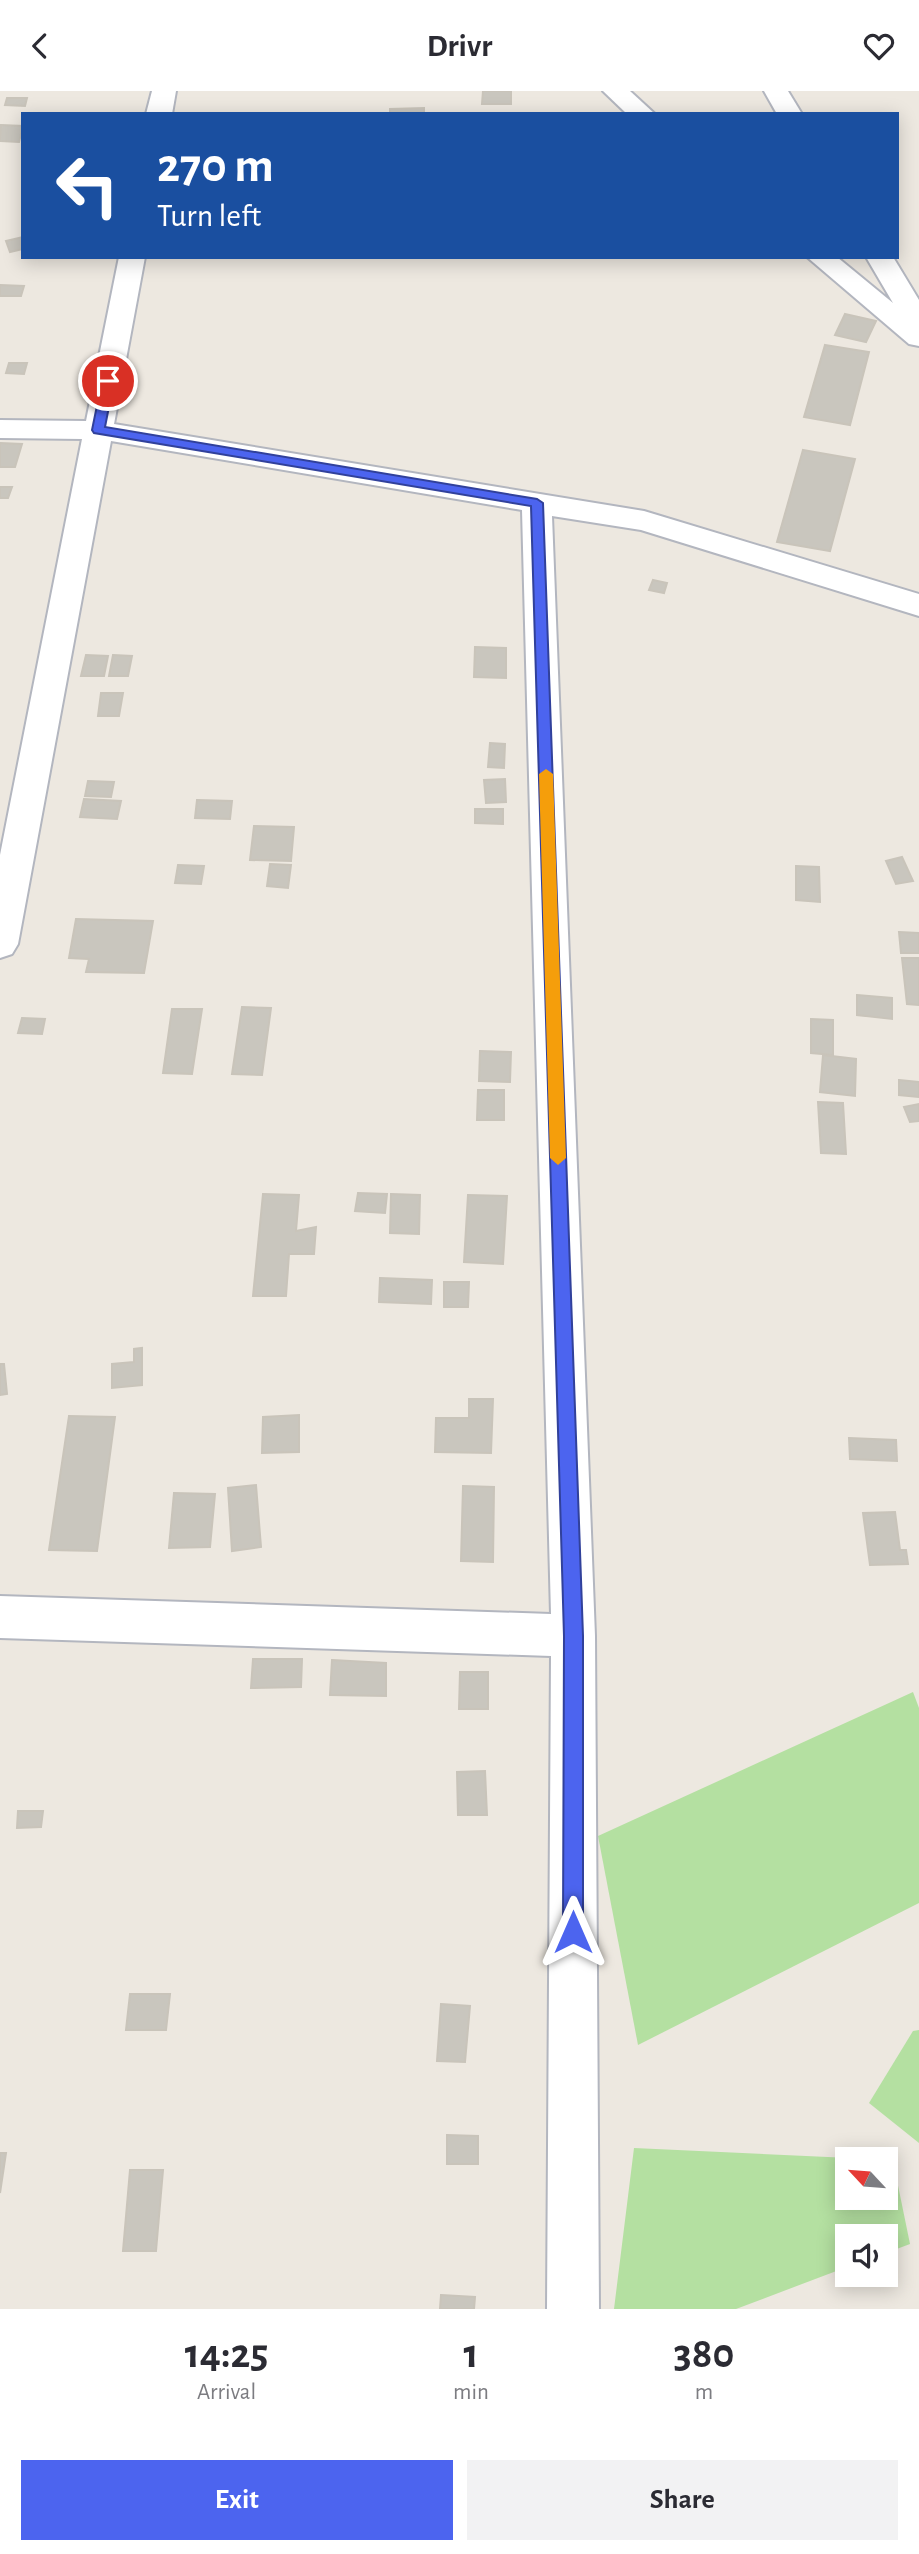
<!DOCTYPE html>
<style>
:root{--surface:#fff;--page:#f2f2f3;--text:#2b2b33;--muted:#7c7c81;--accent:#4c64ef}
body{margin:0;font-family:"Alegreya Sans",sans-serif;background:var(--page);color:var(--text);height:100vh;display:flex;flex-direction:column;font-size:26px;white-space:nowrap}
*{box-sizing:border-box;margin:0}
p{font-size:23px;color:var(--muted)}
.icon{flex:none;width:38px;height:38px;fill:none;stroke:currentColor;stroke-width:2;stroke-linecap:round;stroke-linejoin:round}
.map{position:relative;height:2218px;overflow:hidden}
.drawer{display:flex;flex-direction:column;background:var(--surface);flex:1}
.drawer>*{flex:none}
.banner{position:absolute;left:21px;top:21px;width:878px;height:147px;border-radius:0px;box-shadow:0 4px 18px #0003;background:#1a4fa0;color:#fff;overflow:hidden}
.needle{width:46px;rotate:296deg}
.fabs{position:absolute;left:835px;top:2056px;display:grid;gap:14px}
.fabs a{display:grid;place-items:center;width:63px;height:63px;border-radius:0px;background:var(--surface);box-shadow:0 4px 18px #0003;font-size:35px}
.pin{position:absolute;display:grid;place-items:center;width:60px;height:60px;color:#fff;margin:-30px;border:4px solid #fff;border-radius:50%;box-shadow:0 2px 7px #0007}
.me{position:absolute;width:77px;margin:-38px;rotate:0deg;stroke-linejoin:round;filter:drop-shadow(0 0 5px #0008)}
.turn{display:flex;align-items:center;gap:24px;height:147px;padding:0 21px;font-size:32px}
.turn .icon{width:91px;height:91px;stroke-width:2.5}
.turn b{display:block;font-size:49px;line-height:60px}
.eta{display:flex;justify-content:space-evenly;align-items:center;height:119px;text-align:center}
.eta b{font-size:42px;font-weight:700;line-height:49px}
.button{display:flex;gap:14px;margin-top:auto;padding:14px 21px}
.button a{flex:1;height:80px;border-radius:0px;background:var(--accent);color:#fff;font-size:28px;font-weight:700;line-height:80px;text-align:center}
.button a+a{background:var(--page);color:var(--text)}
header{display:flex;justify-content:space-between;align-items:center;height:91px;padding:0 21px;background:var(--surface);font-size:32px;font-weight:700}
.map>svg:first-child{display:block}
</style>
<header><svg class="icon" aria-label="back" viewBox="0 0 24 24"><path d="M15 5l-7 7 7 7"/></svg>Drivr<svg class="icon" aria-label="heart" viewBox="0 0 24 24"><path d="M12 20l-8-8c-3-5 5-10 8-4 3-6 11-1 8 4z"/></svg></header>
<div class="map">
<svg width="919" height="2218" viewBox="0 0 919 2218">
<rect width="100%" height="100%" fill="#ede8e0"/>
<g fill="#b4e0a1">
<polygon points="913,1601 919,1617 919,1812 638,1954 598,1745"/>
<polygon points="919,1939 919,2052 869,2012 913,1940"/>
<polygon points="634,2057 872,2068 847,2068 847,2107 886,2107 886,2069 893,2070 910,2153 886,2162 886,2146 847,2146 847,2176 736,2218 614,2218"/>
</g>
<g fill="#c9c6be" stroke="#c9c4ba" stroke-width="2">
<polygon points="483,0 511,0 511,13 482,13"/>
<polygon points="7,7 27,7 25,15 5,14"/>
<polygon points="424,17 424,23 390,23 390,18"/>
<polygon points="1,34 23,35 19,51 0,50"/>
<polygon points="23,146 23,158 10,161 6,150"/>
<polygon points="0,194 24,195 21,205 0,205"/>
<polygon points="845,223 876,230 866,251 835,244"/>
<polygon points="825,254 869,261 850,334 804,326"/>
<polygon points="9,272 27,272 24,283 6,282"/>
<polygon points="0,352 22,353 15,376 0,376"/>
<polygon points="803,359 855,368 830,460 777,451"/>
<polygon points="0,396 12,396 8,407 0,407"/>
<polygon points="653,489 667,492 664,502 649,499"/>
<polygon points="475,556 506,557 506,587 474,586"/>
<polygon points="86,564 108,565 104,585 81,585"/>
<polygon points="113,564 132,565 128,585 109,585"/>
<polygon points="101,602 123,602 119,625 98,625"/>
<polygon points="490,652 505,653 504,677 488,676"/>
<polygon points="505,688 506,711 486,712 484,689"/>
<polygon points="88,690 114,691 111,706 85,705"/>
<polygon points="84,708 121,710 117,728 80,726"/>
<polygon points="197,709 232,710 230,728 195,727"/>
<polygon points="475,718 503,718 503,733 475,732"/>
<polygon points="254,735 294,736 291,770 250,769"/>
<polygon points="902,766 913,790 896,793 886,770"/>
<polygon points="270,773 291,774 288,797 267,795"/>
<polygon points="178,774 204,775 201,793 175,792"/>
<polygon points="796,775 819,776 820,811 796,809"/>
<polygon points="76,828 153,830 144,882 86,881 89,868 69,867"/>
<polygon points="899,841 919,842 919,862 901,862"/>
<polygon points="902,867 919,867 919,914 907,913"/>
<polygon points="857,904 892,907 892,928 857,924"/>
<polygon points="242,916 271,917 262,984 232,983"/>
<polygon points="172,918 202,918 192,983 163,982"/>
<polygon points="22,927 45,928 42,943 18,942"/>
<polygon points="811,928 833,929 833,964 811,962"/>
<polygon points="480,960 511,961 510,991 479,990"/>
<polygon points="823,964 856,968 855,1005 820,1001"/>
<polygon points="899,989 919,991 919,1006 899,1004"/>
<polygon points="478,999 504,999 504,1029 477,1029"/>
<polygon points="818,1011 843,1012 846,1063 821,1062"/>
<polygon points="919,1013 919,1030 910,1031 904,1016"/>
<polygon points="358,1102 387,1103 385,1122 355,1120"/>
<polygon points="263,1103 299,1104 296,1140 316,1136 314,1163 289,1163 286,1205 253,1205"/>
<polygon points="391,1103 420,1104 419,1143 390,1142"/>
<polygon points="468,1104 507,1105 503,1173 464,1171"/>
<polygon points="380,1187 432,1189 431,1213 379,1211"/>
<polygon points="444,1191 469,1191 468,1216 444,1216"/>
<polygon points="142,1257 142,1294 112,1297 112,1273 134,1271 134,1258"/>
<polygon points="0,1273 4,1273 7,1303 0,1304"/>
<polygon points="469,1308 493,1308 491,1362 435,1361 436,1327 469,1327"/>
<polygon points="299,1324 299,1361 262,1362 263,1326"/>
<polygon points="69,1325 115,1326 97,1460 49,1459"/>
<polygon points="849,1347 896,1349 897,1370 850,1368"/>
<polygon points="256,1394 261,1456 232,1460 228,1397"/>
<polygon points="463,1395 494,1396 493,1471 461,1470"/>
<polygon points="174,1402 215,1403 210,1456 169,1457"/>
<polygon points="895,1421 900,1459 906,1459 908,1473 870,1474 863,1422"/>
<polygon points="253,1568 302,1568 301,1596 251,1597"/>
<polygon points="332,1569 386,1572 386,1605 330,1604"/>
<polygon points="460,1581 488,1581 488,1618 459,1618"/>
<polygon points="485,1680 487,1724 458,1724 457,1681"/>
<polygon points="18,1720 43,1720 41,1736 17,1737"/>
<polygon points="130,1903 170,1903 166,1939 126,1939"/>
<polygon points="441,1913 470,1915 465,1971 437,1970"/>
<polygon points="447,2044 478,2045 478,2073 447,2073"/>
<polygon points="0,2062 6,2062 0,2102"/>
<polygon points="130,2079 163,2079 156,2160 123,2160"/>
<polygon points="441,2204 475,2206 474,2218 440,2218"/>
</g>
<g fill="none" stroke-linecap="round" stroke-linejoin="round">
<defs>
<g id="minor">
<polygon points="152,0 176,0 172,23 146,23"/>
<polygon points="603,0 630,0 655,23 627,23"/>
<polygon points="764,0 788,0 802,23 777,23"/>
<polygon points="119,166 145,166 114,333 644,420 919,503 919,525 641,439 552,425 595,1545 599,2218 547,2218 551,1565 0,1547 0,1505 551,1523 522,419 111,350 18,853 12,863 0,867 0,764 82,348 0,347 0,329 86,330"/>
<polygon points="807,166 837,166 893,212 866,166 893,166 919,209 919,255 909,253"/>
</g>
</defs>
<use href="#minor" stroke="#b3b6bf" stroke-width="4"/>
<use href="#minor" fill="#fff" fill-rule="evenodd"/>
</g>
<polygon fill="#4c64ef" stroke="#31419b" stroke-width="2" points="108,286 114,290 105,336 537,408 543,412 583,1545 583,1841 580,1848 573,1851 566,1848 563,1841 564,1545 531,415 94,342 92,339 102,290"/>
<polygon fill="#f59e0b" points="546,678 553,683 566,1067 558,1074 550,1067 539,683"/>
</svg>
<div class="fabs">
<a><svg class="needle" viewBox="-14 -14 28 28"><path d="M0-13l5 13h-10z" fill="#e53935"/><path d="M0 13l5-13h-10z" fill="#7c7c81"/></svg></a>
<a><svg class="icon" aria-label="sound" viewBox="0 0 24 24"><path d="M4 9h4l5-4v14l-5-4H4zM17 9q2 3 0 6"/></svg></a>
</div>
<div class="pin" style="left:108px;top:290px;background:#d93025"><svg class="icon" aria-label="arrive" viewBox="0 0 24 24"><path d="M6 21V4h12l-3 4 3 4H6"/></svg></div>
<svg class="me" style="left:573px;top:1841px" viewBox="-20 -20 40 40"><path d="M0-17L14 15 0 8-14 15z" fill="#4c64ef" stroke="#fff" stroke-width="4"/></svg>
<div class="banner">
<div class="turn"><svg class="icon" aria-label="left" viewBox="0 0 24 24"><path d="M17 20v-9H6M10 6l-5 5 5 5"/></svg><div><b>270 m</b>Turn left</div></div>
</div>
</div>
<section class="drawer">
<div class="eta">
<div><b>14:25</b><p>Arrival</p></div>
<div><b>1</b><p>min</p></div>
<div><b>380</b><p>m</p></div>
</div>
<div class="button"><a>Exit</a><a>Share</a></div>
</section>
